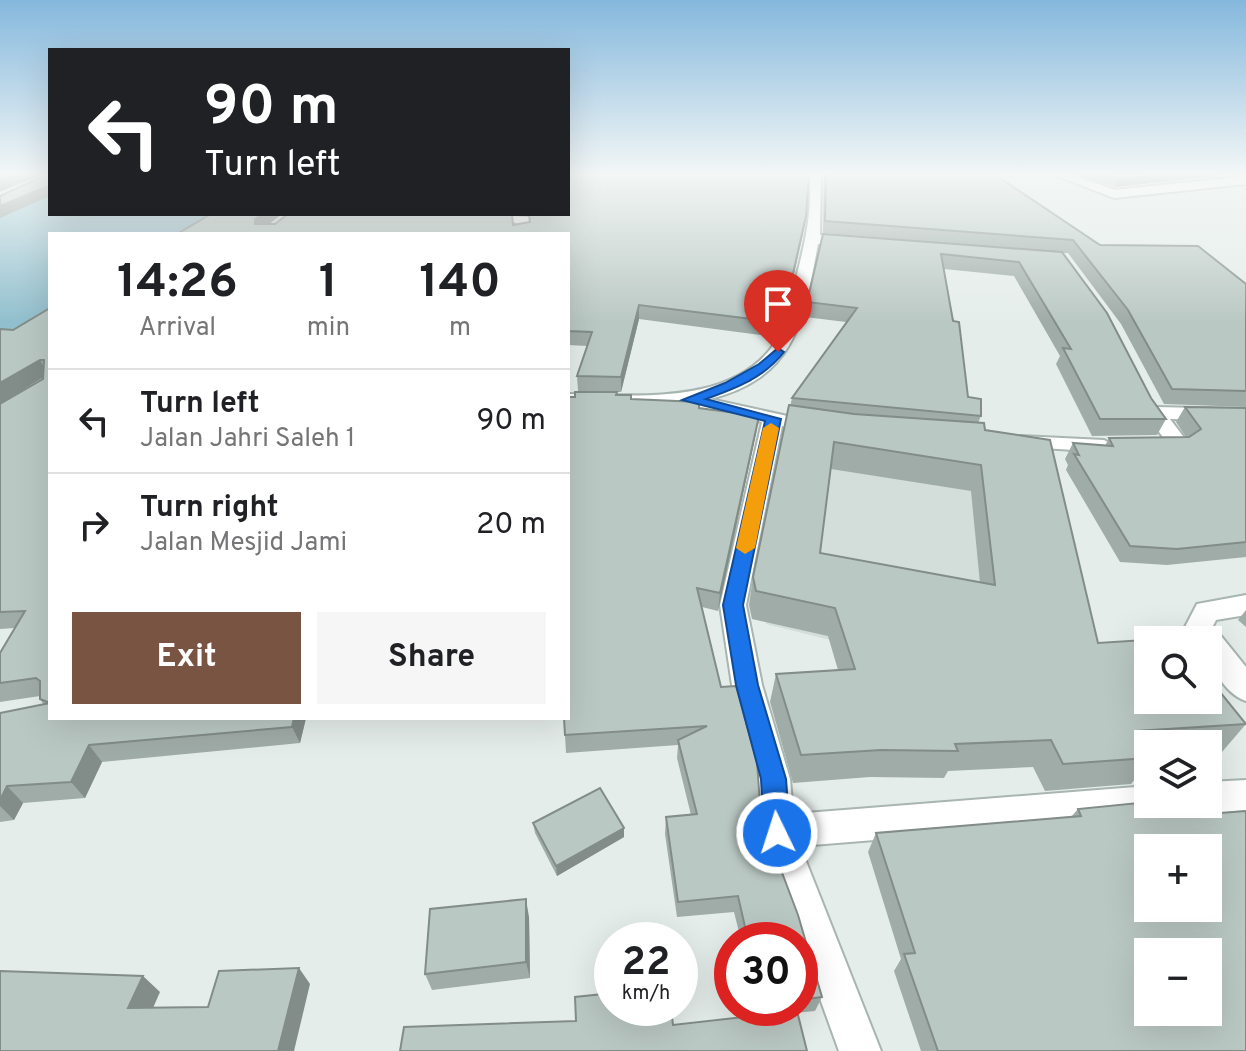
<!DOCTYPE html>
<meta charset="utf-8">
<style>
:root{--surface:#fff;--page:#f6f6f6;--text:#202124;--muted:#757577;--line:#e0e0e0;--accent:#7a5443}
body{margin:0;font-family:Overpass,sans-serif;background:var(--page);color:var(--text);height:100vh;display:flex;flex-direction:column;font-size:30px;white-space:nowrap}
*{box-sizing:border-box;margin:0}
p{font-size:26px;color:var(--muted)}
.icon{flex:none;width:44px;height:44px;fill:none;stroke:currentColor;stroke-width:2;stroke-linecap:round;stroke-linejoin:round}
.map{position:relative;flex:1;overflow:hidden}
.side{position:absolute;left:48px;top:232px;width:522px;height:488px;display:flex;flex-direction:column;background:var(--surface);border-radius:0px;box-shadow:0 8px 32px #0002}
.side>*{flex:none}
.top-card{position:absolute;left:48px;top:48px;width:522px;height:168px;border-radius:0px;box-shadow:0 8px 32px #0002;background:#202124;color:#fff;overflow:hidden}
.tools{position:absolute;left:1134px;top:626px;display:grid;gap:16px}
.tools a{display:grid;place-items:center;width:88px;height:88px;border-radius:0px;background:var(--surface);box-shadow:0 8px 32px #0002;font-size:40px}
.speed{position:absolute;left:594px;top:922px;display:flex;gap:16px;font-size:40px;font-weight:700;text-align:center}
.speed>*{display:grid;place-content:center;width:104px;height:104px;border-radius:50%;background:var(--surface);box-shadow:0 8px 32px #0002;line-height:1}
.speed small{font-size:20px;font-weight:400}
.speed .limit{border:12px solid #d22;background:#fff;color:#111}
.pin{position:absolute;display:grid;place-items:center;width:68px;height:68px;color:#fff;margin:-82px -34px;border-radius:50% 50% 50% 0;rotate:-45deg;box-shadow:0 0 8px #0007}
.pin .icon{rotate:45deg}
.me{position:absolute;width:88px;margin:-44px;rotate:356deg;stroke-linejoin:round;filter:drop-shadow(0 0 6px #0008)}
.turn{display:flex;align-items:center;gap:28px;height:168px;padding:0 24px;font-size:36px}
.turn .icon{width:104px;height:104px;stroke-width:2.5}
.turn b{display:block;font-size:56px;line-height:68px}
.eta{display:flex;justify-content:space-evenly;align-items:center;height:136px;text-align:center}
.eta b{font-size:48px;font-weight:700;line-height:56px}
.primary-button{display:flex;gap:16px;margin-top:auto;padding:16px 24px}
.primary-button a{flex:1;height:92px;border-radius:0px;background:var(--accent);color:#fff;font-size:32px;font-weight:700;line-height:92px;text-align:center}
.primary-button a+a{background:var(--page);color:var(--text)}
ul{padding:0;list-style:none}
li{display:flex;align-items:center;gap:24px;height:104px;padding:0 24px;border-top:2px solid var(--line)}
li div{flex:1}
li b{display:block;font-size:30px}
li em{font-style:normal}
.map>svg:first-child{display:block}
</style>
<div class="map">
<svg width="1246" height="1051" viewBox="0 0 1246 1051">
<rect width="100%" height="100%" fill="#e5edea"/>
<polygon fill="#d3ddd9" points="804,437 1053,464 1104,708 766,624"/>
<polygon fill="#91bfcd" points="50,191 50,214 245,214 207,234 50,234 50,318 0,345 0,210"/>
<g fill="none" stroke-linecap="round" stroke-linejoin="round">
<defs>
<g id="minor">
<path d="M 809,174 L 821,174 L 820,235 L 852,237 L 859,241 L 852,245 L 818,244 C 804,319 796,378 710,399 L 824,424 L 827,428 L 817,434 L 782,426 L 746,605 L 762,685 L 790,779 L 793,814 L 1148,786 L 1148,804 L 1164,804 L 1160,813 L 1148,818 L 800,846 L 881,1051 L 839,1051 L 760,833 L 756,779 L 732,685 L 720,605 L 762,422 L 682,404 L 568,406 L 568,394 C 640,395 745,408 783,329 C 790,315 791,298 795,282 C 804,247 813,212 809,174 Z"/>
<polygon points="1052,174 1069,174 1115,190 1246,176 1246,184 1114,198"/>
<polygon points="482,214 529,217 528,234 514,234 517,223"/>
<polygon points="1155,407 1246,409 1246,421 1170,419 1189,444 1178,450 1171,448 1145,413"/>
<polygon points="1021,436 1104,440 1115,446 1104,452 1014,446 1010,442 1014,438"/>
<path d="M 1246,595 L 1246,615 L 1216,620 L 1213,626 L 1246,667 L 1246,701 C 1223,693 1208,663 1208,640 L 1193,640 L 1185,627 L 1197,604 Z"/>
<polygon points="1246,780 1246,810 1208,814 1196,809 1194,804 1208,804 1208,782"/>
</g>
</defs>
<use href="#minor" stroke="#a8b5b1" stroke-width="4"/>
<use href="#minor" fill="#fff" fill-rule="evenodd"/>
</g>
<g fill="#a0aca8" fill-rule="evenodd">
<path d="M 824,174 L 994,174 L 1100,245 L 1246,284 L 1246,407 L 1164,404 L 1121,324 L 1068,253 L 1063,253 L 1151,398 L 1166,419 L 1157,435 L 1092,436 L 1056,364 L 1060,356 L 1014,276 L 944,269 L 968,397 L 981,416 L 978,423 L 985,430 L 1098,643 L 1246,724 L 1222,752 L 1208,752 L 1208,744 L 1148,744 L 1148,763 L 1131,784 L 1045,791 L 1033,767 L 948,771 L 944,778 L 870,777 L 793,783 L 770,702 L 776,674 L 838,670 L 828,636 L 752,619 L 749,605 L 753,577 L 792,398 L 846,322 L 805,317 L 823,234 L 988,247 L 823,233 ZM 831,469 L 971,491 L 980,583 L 820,553 Z"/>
<polygon points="1072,174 1232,174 1115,187"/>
<polygon points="806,216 785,314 774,313 767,336 639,319 621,392 617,392 617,395 631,399 699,408 756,433 718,611 702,607 721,687 761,817 822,997 815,1011 673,1025 758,1016 756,1008 800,1008 800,940 741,940 734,912 677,917 665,834 666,817 691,815 677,758 678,745 566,753 564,718 575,397 604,392 578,391 577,376 587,346 568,345 568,234 269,224 513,225"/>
<polygon points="50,308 50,718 306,718 300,743 102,762 85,798 23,803 14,820 0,822 0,713 44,705 40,699 40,696 0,702 0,653 15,628 0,629 0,404 43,379 43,378 0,404 13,330"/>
<polygon points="1185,407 1246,408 1246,557 1167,565 1120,562 1066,470 1068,465 1065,459 1073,443 1105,446 1109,438 1186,437 1176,422"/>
<polygon points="1246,610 1246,627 1238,620"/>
<polygon points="1078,809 1246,1051 921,1051 894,971 901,959 868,852 876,833 1071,817"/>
<polygon points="533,823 624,828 624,837 557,876 535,833"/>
<polygon points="529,917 530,978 432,990 425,974"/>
</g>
<g fill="#828c88">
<polygon points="17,174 43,174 0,192 0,181"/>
<polygon points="1167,174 1232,174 1115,187 1118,180"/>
<polygon points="50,185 50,196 0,218 0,206"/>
<polygon points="263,214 282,214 259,232 255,224 255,219"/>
<polygon points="806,216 804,229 785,314 787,300"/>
<polygon points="776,299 774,313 767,336 769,321"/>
<polygon points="639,305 639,319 621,392 621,377"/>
<polygon points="40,360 48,374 0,404 0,383"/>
<polygon points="759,416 756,433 718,611 720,593"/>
<polygon points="294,718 306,718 300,743 292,727"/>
<polygon points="89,745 102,762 85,798 71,782"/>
<polygon points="7,786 23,803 14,820 0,806 0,800"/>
<polygon points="624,828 624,837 557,876 556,866"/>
<polygon points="526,899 529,917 530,978 526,962"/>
<polygon points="299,968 310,984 294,1051 278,1051"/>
<polygon points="143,976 160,992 146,1024 128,1008"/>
</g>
<g fill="#bac8c3" stroke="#828c88" stroke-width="2" fill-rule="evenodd">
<polygon points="0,174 17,174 0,181"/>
<polygon points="47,174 50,174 50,185 0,206 0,196"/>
<polygon points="568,174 809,174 806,216 787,300 776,299 769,321 639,305 621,377 577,376 592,332 568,331 568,234 177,234 211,214 263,214 255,219 255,224 275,224 288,214 512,214 513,225 530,222 529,214 568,214"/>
<polygon points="826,174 994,174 1100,245 1198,246 1246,284 1246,391 1172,389 1128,310 1073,240 825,221"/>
<polygon points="1100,174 1167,174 1118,180"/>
<polygon points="823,234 1062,252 1107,313 1151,398 1166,419 1100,419 1063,348 1071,349 1019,262 941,254 953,321 959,322 968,397 981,399 981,416 792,398 857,308 807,302"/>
<polygon points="50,308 50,703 40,699 40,681 36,678 0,683 0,653 25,611 0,612 0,404 43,379 44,360 40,360 0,383 0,329 13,330"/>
<polygon points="575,392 617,392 616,395 631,395 631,399 699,402 699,408 759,416 720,593 697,588 721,687 736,686 757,762 761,817 798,915 822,997 800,1000 800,940 748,940 738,896 678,902 666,817 697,814 678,740 707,726 565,735 564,718 568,718 568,397 575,397"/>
<path d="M 789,405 L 854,414 L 984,423 L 985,430 L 1050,440 L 1098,643 L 1177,638 L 1179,640 L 1148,640 L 1148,700 L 1208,700 L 1208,677 L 1246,724 L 1137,731 L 1148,750 L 1148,758 L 1063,764 L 1051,740 L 955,744 L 958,751 L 881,750 L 801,755 L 776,674 L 855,669 L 835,608 L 756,591 L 753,577 ZM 834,442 L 981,465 L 995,585 L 820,553 Z"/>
<polygon points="1185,407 1246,408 1246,542 1177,549 1130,546 1074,454 1079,455 1073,443 1113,446 1109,438 1189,437 1201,429"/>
<polygon points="50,703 50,718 294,718 292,727 89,745 71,782 7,786 0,800 0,713"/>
<polygon points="600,788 624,828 556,866 533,823"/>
<path d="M 1208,800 L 1211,800 L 1220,813 L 1246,811 L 1246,1051 L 938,1051 L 904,954 L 915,953 L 876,833 L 1081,816 L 1078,809 L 1148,802 L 1148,804 L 1208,804 ZM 1148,848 L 1208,848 L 1208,908 L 1148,908 ZM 1148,952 L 1208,952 L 1208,1012 L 1148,1012 Z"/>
<polygon points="526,899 526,962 425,974 430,909"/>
<polygon points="299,968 278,1051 0,1051 0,971 143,976 128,1008 208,1007 219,971"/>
<polygon points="612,993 612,1008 671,1008 673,1025 797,1011 807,1051 400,1051 404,1027 576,1021 575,997"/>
</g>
<linearGradient id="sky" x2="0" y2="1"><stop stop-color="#85b8dd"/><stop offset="0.54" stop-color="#f3f7f6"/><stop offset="1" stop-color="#f3f7f6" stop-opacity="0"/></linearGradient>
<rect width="1246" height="322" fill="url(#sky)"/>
<path fill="#1a73e8" stroke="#114b97" stroke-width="2" d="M 778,348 L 784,352 C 764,378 736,388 706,399 L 781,419 L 743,605 L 758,685 L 786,779 L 790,833 L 787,842 L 777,846 L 768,842 L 764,833 L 761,779 L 736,685 L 723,605 L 765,421 L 682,400 L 725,383 L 759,364 Z"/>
<polygon fill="#f59e0b" points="771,423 779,428 755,548 745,554 736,548 763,428"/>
</svg>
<div class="tools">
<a><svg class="icon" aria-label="search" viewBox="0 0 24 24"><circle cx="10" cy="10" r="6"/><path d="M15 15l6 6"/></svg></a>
<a><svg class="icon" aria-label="layers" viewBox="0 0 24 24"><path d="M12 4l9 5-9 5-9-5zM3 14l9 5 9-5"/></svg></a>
<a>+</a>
<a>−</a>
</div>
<div class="speed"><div>22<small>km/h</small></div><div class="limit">30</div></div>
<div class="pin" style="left:778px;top:352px;background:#d93025"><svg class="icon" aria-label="arrive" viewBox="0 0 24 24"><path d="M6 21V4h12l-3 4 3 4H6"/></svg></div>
<svg class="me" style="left:777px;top:833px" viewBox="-20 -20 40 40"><circle r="17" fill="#1a73e8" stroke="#fff" stroke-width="3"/><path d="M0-11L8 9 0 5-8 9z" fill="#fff"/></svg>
<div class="top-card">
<div class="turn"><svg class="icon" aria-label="left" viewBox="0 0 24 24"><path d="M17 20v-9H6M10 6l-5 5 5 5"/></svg><div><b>90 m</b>Turn left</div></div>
</div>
<section class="side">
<div class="eta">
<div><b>14:26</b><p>Arrival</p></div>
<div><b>1</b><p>min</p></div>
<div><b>140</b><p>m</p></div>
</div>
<ul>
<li><svg class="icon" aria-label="left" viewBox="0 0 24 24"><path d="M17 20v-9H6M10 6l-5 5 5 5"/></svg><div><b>Turn left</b><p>Jalan Jahri Saleh 1</p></div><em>90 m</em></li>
<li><svg class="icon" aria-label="right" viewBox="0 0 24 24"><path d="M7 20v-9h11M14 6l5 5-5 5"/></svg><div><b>Turn right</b><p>Jalan Mesjid Jami</p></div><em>20 m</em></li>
</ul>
<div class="primary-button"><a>Exit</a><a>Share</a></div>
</section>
</div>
